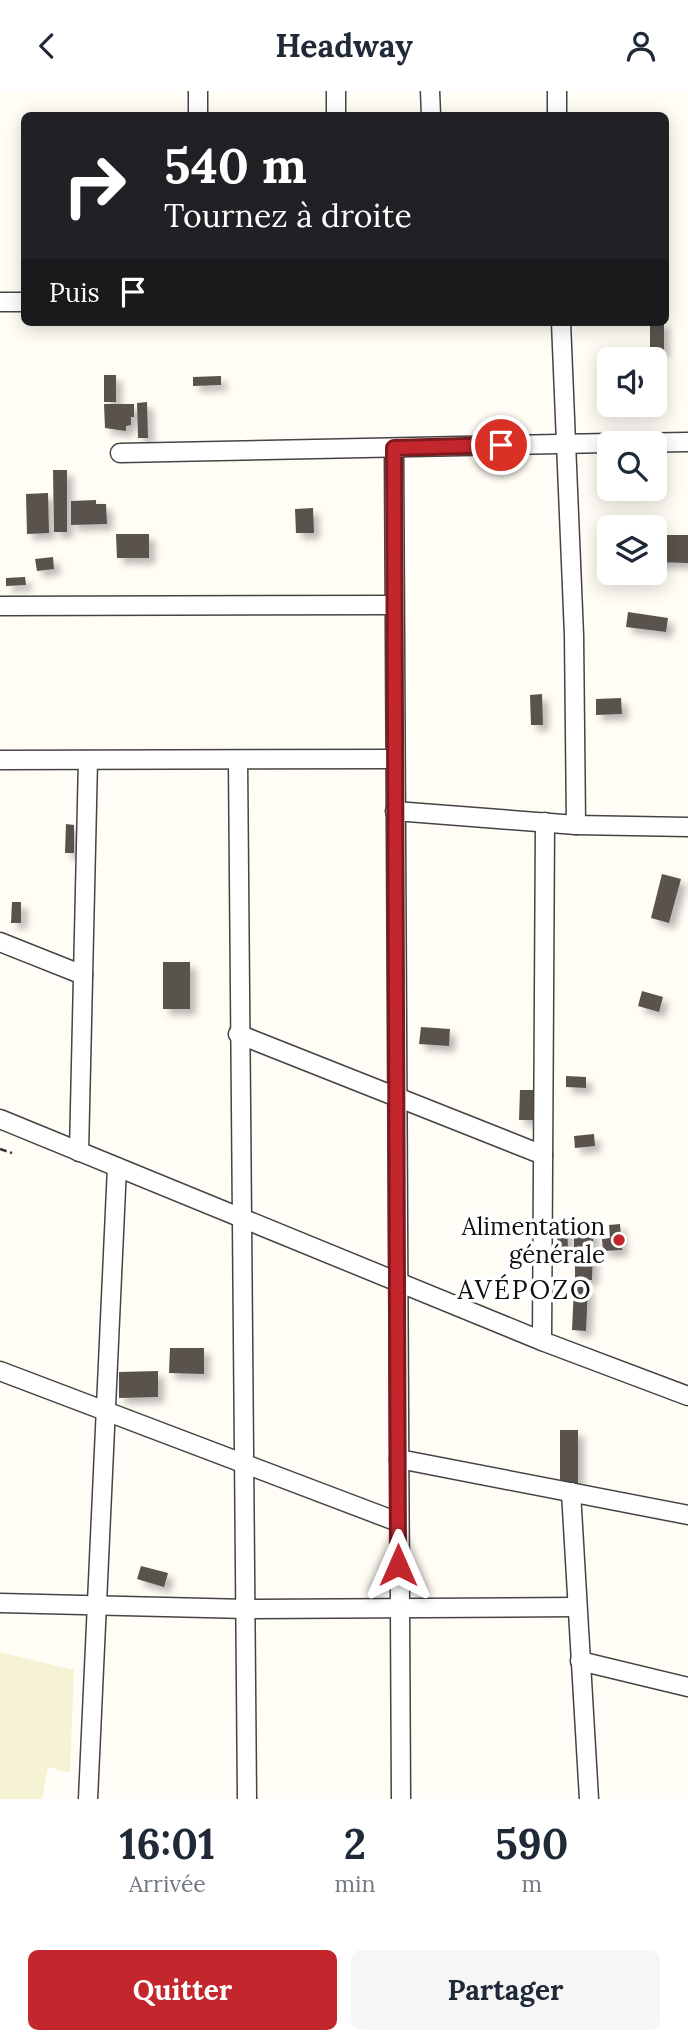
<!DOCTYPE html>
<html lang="fr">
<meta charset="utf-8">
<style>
:root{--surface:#fff;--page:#f6f6f7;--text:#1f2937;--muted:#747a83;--accent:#c4262e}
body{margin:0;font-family:Lora,serif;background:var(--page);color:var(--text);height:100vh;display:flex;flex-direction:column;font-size:26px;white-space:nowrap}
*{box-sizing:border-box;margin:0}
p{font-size:23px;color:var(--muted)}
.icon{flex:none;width:38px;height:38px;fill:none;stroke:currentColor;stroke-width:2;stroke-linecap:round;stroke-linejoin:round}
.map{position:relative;height:1708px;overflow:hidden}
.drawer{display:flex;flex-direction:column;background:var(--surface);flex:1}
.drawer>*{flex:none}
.top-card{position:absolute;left:21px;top:21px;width:648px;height:214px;border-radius:10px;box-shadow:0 4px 18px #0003;background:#202124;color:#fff;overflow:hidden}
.tools{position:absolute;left:597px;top:256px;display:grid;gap:14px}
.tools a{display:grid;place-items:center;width:70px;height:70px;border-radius:10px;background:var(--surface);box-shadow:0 4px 18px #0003;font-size:35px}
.pin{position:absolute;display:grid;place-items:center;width:60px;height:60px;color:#fff;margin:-30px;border:4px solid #fff;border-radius:50%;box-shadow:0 2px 7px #0007}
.me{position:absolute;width:77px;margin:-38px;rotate:0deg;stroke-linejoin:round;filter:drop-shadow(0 0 5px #0008)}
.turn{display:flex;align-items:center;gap:24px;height:147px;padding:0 28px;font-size:32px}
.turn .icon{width:91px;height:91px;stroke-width:2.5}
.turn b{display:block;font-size:49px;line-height:60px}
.then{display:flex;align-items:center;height:66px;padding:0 28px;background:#0003;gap:14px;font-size:26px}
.eta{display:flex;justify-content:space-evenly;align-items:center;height:119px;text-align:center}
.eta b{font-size:42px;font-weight:700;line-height:49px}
.button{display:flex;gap:14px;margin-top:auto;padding:14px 28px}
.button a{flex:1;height:80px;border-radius:10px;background:var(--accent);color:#fff;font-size:28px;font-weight:700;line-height:80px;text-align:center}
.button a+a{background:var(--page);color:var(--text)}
header{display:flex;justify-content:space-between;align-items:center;height:91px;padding:0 28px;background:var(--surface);font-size:32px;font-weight:700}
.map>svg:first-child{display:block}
</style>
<header><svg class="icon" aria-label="back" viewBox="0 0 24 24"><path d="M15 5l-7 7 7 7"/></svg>Headway<svg class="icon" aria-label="person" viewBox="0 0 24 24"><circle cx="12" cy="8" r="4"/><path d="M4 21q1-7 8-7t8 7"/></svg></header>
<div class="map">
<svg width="688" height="1708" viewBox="0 0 688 1708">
<defs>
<filter id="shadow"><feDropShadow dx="6" dy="6" stdDeviation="3.5" flood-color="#0004"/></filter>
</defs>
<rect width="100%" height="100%" fill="#fffdf5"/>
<polygon fill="#f6f3d4" points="0,1561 74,1579 70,1682 48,1676 42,1708 0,1708"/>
<g fill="#5a524d" filter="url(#shadow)">
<polygon points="650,231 664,231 664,260 650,261"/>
<rect x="104" y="284" width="12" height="27"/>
<polygon points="221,285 221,294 193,295 193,286"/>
<polygon points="147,311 148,347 138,347 137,312"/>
<polygon points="104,313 134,313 134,326 131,326 131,334 126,335 126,340 105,337"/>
<polygon points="53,379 67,379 67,441 54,441"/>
<polygon points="48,402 49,442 27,443 26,403"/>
<polygon points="96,409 96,413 106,413 107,433 71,434 71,410"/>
<polygon points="313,417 314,442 296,442 295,418"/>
<polygon points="116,443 149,443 149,467 117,467"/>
<polygon points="654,444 688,444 688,472 654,471"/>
<polygon points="53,466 54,478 37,480 35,468"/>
<polygon points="25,486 26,494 6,495 6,487"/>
<polygon points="628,521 668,527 666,541 626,536"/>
<polygon points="542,603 543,634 531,634 530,604"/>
<polygon points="621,607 622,623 596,624 596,608"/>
<polygon points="66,733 74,734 74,762 65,762"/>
<polygon points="662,783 681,788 669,832 651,827"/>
<polygon points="12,811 21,811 21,832 11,832"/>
<rect x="163" y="871" width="27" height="47"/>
<polygon points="642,900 663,906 659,921 638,915"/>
<polygon points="421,936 450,938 449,955 419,953"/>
<polygon points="566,985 586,986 586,997 566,996"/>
<polygon points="520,999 534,999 533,1029 519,1029"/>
<polygon points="594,1043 595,1055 575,1057 574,1045"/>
<polygon points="593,1129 593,1155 574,1156 574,1130"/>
<polygon points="556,1131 567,1131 568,1158 558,1158"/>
<polygon points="620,1133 622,1159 603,1160 602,1148 610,1147 609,1134"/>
<polygon points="575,1162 593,1163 592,1189 575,1189"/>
<polygon points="574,1196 588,1196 586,1240 572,1239"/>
<polygon points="170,1257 204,1257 204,1283 169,1282"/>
<polygon points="158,1280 158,1306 119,1307 119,1281"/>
<rect x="560" y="1339" width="18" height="55"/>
<polygon points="141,1475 168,1482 164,1496 137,1488"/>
</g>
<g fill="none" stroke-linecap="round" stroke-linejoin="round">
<defs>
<g id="minor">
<polyline points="198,0 198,24"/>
<polyline points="336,0 336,24"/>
<polyline points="430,0 431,24"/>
<polyline points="557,0 557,24"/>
<polyline points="0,211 24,211"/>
<polyline points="561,231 574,544 576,734"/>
<polyline points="627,352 688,351"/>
<polyline points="394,357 401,1708"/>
<polyline points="120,362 609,352"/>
<polyline points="0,515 394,514"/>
<polyline points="0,669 395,668"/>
<polyline points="238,669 247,1708"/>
<polyline points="395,720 576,734 688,736"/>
<polyline points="0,851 83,884"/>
<polyline points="238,943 543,1064"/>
<polyline points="0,1028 542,1250 688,1305"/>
<polyline points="79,1061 88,669"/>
<polyline points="542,1250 545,731"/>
<polyline points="0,1280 398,1431"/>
<polyline points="399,1368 688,1424"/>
<polyline points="571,1401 589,1708"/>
<polyline points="0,1512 247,1518 577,1516"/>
<polyline points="580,1570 688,1596"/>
<polyline points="88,1708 117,1076"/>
</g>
</defs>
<use href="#minor" stroke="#444" stroke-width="21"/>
<polyline stroke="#333" stroke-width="2.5" stroke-dasharray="7 3.5" stroke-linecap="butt" points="0,1058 12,1062"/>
<use href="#minor" stroke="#fff" stroke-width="18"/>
</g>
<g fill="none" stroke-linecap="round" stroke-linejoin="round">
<defs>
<polyline id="route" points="398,1474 394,357 501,354"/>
</defs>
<use href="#route" stroke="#7f191e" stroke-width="18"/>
<use href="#route" stroke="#c4262e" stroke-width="12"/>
</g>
<circle fill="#c4262e" stroke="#fff" stroke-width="2.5" cx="619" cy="1149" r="7"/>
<g text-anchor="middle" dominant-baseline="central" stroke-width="7" stroke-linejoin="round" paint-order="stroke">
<g font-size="24" fill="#111" stroke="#fff" text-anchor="end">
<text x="605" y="1135">Alimentation<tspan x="605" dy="28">générale</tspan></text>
</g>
<g font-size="26" letter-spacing="2" fill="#111" stroke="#fff">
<text x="525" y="1198">AVÉPOZO</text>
</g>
</g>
</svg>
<div class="tools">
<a><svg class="icon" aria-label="sound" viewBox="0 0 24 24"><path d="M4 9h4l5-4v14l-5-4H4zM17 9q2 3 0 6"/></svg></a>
<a><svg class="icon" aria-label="search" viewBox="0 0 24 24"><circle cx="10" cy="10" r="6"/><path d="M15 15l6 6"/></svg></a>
<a><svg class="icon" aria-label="layers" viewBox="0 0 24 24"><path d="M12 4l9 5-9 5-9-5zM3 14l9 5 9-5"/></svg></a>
</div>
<div class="pin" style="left:501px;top:354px;background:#d93025"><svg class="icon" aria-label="arrive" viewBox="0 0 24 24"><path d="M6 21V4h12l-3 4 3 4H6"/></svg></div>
<svg class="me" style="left:398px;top:1474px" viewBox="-20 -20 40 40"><path d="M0-17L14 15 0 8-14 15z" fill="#c4262e" stroke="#fff" stroke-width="4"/></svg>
<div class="top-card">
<div class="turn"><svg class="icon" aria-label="right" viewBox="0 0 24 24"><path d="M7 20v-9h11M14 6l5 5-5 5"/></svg><div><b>540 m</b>Tournez à droite</div></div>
<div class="then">Puis<svg class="icon" aria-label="arrive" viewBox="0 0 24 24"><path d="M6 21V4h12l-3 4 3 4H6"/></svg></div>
</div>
</div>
<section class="drawer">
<div class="eta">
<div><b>16:01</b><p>Arrivée</p></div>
<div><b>2</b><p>min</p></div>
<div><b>590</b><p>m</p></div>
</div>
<div class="button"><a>Quitter</a><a>Partager</a></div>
</section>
